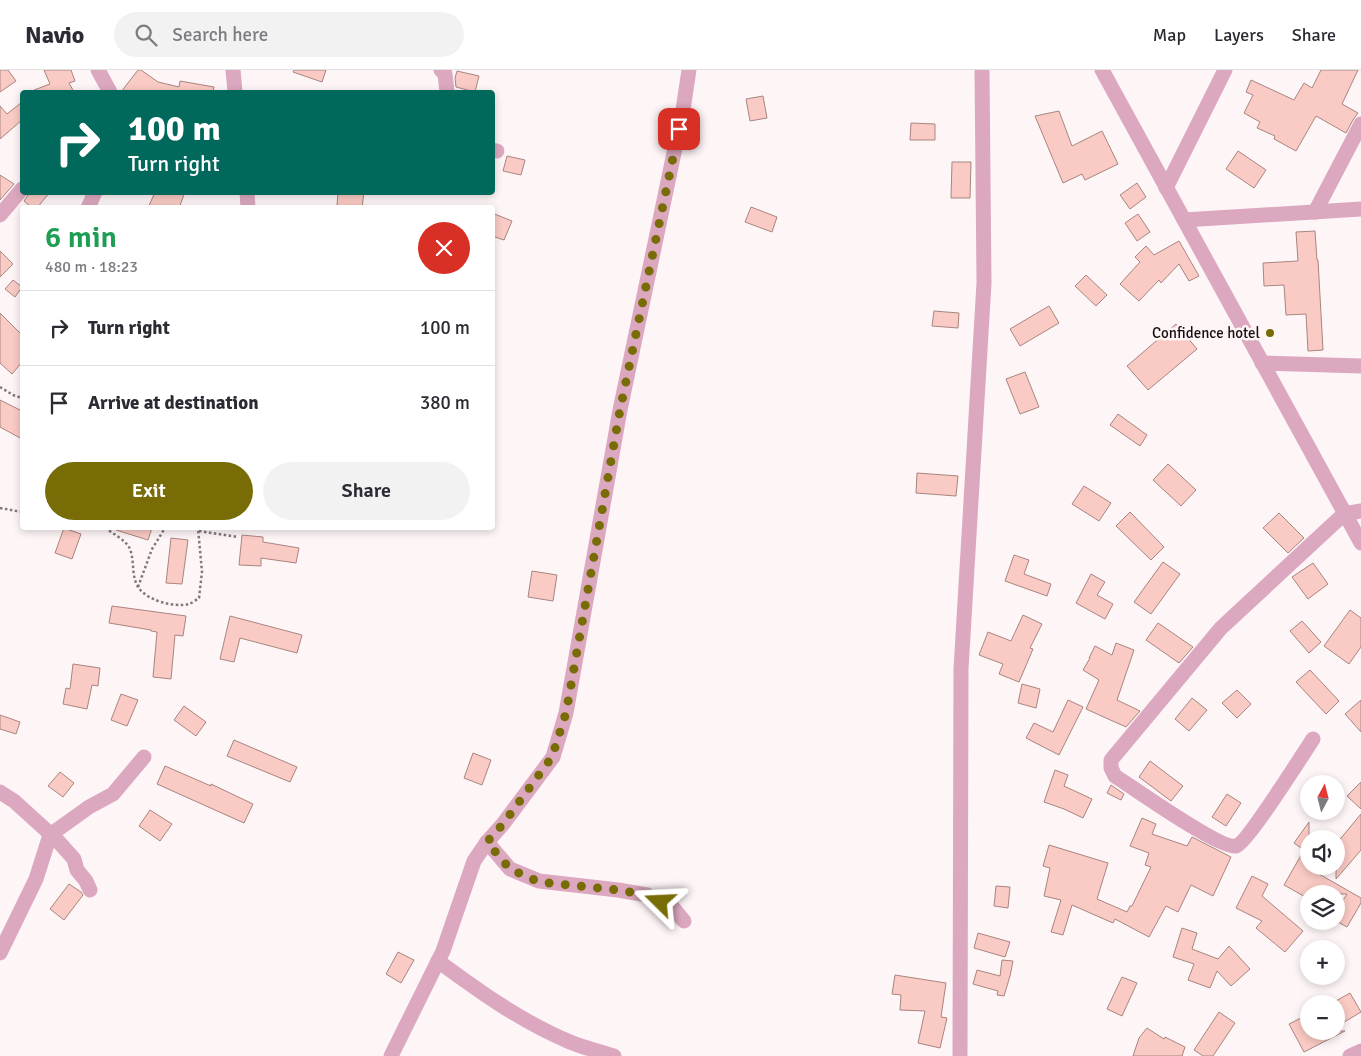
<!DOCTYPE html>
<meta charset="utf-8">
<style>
:root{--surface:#fff;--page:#f2f2f3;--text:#2b2b33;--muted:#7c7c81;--line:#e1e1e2;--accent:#776c06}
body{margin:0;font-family:Signika,sans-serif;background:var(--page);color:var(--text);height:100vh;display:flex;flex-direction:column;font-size:19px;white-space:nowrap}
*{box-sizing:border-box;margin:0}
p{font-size:16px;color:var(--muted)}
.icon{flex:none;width:28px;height:28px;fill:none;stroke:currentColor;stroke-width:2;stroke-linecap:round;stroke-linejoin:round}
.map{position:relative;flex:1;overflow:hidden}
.details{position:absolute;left:20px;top:135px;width:475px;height:325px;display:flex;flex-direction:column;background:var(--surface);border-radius:5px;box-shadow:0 2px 8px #0003}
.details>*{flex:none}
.hud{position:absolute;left:20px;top:20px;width:475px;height:105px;border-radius:5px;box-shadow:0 2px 8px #0003;background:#00695c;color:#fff;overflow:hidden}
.needle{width:32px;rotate:7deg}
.fabs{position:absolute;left:1300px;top:705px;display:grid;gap:10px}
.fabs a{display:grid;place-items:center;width:45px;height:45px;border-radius:50%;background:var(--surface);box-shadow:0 2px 8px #0003;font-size:25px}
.pin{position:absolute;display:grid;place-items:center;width:42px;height:42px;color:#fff;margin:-21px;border-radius:10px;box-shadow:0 2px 8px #0006}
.me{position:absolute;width:55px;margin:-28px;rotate:291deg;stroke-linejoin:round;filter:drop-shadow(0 0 4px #0008)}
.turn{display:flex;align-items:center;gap:18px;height:105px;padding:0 25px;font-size:22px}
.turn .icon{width:65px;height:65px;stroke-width:2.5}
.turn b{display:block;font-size:35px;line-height:42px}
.round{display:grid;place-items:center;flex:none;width:52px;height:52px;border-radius:26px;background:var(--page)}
.headline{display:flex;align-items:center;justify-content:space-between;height:85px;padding:0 25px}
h1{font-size:30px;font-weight:600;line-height:38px;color:#1e9e55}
.button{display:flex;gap:10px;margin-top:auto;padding:10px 25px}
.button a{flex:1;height:58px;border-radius:30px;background:var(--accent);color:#fff;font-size:20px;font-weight:600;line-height:58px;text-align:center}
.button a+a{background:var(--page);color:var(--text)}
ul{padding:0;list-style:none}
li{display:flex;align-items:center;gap:15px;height:75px;padding:0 25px;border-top:1px solid var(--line)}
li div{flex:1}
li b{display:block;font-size:19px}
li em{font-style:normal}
header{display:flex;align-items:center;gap:30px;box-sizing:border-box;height:70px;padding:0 25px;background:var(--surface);border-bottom:1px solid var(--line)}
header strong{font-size:24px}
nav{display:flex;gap:28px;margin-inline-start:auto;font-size:18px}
.search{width:350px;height:45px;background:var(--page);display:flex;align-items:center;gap:12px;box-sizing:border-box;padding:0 18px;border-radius:28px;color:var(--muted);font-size:19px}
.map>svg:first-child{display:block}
</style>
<header>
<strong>Navio</strong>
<div class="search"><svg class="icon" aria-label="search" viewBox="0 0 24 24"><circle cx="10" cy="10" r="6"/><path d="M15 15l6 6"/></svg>Search here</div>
<nav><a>Map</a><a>Layers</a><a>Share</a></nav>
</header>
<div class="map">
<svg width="1361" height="986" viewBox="0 0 1361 986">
<rect width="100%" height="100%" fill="#fef5f7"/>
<g fill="#facac4" stroke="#a98581">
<polygon points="0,0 8,0 16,11 0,22"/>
<polygon points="44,0 71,0 75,11 69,13 74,22 29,22 50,14"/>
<polygon points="138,0 141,0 158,12 179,17 180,11 214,17 213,22 121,22"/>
<polygon points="294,0 326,0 322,12 293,2"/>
<polygon points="1321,0 1358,0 1342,34 1358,43 1353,50 1346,63 1316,46 1296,81 1274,69 1275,66 1257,58 1260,52 1244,43 1253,25 1246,22 1251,10 1294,30 1304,13 1312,18"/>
<polygon points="457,1 479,6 475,22 456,17 455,8"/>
<polygon points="763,26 767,48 750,51 746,29"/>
<polygon points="22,32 22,50 0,69 0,36 7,44"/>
<polygon points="1059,41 1072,76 1102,61 1118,94 1085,110 1082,104 1063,113 1035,46"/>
<polygon points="911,53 935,54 935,70 910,70"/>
<polygon points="1238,81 1266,100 1254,118 1226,99"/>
<polygon points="507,86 525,90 521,105 503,101"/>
<polygon points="952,92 971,92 970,128 951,128"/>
<polygon points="0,105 14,114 0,130"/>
<polygon points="1137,113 1146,127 1130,139 1120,125"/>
<polygon points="30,122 50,122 37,138 32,138 24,131"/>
<polygon points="155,122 185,122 179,138 148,138"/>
<polygon points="338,122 364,122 362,138 337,136"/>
<polygon points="751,137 777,147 772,162 745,152"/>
<polygon points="492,143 512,151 504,170 492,166"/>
<polygon points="1138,144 1150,162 1137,171 1125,153"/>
<polygon points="1315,161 1317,190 1318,190 1323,280 1308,281 1306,244 1286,245 1284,215 1264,216 1263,193 1298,191 1296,162"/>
<polygon points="1179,171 1199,206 1189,211 1179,194 1161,213 1159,210 1139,231 1120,214 1140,192 1135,187 1146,176 1154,185"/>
<polygon points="0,181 13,194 0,207"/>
<polygon points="1086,205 1107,225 1096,236 1075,216"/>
<polygon points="13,210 22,217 15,227 5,219"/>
<polygon points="1049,236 1059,253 1020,276 1010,259"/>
<polygon points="934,241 959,243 958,258 932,256"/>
<polygon points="0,243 22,265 22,292 12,304 0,293"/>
<polygon points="1176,254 1197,279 1148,320 1127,296"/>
<polygon points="1025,302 1039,337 1020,344 1006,309"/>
<polygon points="0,330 22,341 22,369 0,357"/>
<polygon points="1118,344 1147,365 1140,376 1110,355"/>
<polygon points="1168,394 1196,420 1181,436 1153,410"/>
<polygon points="917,403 958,406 956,426 916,423"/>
<polygon points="1084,416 1111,433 1099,451 1072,434"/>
<polygon points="1130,442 1164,477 1151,490 1116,456"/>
<polygon points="1279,443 1304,468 1288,483 1263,458"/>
<polygon points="64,458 81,464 72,489 55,483"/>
<polygon points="117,458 152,458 148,470 116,460"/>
<polygon points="242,465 263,467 263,472 299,478 296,493 261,488 261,496 239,495"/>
<polygon points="171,468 188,470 182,514 166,513"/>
<polygon points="1014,485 1029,490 1024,504 1051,514 1047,526 1005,511"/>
<polygon points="1163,492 1180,504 1151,544 1134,532"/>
<polygon points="1313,493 1328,514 1308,529 1292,507"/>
<polygon points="532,501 557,505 553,531 528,527"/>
<polygon points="1091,504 1105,512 1097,525 1113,534 1105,549 1076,533"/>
<polygon points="112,536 186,546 183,566 175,565 171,609 153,607 157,562 151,561 151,560 109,553"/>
<polygon points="1350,540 1361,548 1361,577 1349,594 1324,576"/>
<polygon points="1023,545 1042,554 1030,578 1033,579 1019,612 999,604 1003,594 979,585 988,562 1011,571"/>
<polygon points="230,546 302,565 297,583 240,568 234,592 220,589"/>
<polygon points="1302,551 1321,572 1309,583 1290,561"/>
<polygon points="1158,553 1193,577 1179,593 1146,570"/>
<polygon points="1116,573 1134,580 1117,630 1140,641 1126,657 1086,639 1099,610 1083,600 1090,588 1089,588 1095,576 1112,585"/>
<polygon points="73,594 100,598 98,616 92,615 87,639 63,634 66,618 70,619"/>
<polygon points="1310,600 1339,631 1326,644 1296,612"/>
<polygon points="1022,614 1040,619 1036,638 1018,633"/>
<polygon points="1237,620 1251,634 1237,648 1222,633"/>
<polygon points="121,624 138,630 127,656 111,650"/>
<polygon points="1192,628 1207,640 1189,661 1175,649"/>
<polygon points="1068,630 1083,637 1059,685 1026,668 1034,653 1053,662"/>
<polygon points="1361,630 1361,662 1345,644"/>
<polygon points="184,636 206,652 196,666 174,650"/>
<polygon points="0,645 20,652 16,664 0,659"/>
<polygon points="234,670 297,697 290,712 227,686"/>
<polygon points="473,683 491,690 482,715 464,708"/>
<polygon points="1150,691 1183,716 1171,731 1139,707"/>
<polygon points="165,696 211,716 211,714 253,734 244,753 157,714"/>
<polygon points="1055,700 1068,705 1064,716 1092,729 1083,748 1064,739 1044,732"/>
<polygon points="60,702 74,713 63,727 48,716"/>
<polygon points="1361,712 1361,739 1347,726"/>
<polygon points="1111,715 1124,724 1121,730 1107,723"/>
<polygon points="1227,724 1241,733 1226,756 1212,747"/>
<polygon points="150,740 172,754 160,771 139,756"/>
<polygon points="1361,744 1361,780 1336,809 1336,774"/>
<polygon points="1142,748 1156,754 1152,764 1187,776 1192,767 1231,787 1213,826 1191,815 1178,842 1166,836 1149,867 1115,849 1113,853 1072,835 1063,865 1051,862 1061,830 1044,826 1050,798 1043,796 1049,775 1108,793 1097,829 1127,842 1130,836 1132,836 1151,797 1145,795 1149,783 1130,776"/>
<polygon points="1309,752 1309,796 1315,796 1312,800 1361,828 1361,833 1347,857 1336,851 1336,841 1347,824 1309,824 1309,829 1284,815 1304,780 1294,773"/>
<polygon points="1252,806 1268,814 1262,826 1303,861 1285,882 1256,858 1262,851 1236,838"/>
<polygon points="69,814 81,822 83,825 64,850 50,839"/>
<polygon points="996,816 1010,817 1008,838 994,836"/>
<polygon points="1182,858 1197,863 1192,879 1218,889 1229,876 1250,899 1231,916 1217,901 1210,918 1188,910 1194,894 1173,887"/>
<polygon points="978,863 1010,872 1005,887 974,878"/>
<polygon points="398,882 414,890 401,913 386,904"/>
<polygon points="1002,890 1013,891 1010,906 1004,926 997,925 998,921 973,914 977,900 1000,906"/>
<polygon points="895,905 946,913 941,947 947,948 940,978 918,973 925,941 900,940 901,925 892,924"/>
<polygon points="1122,907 1137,913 1122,946 1107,939"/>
<polygon points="1350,923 1361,942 1336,957 1336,931"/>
<polygon points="1219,942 1235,953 1213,986 1203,986 1194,980"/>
<polygon points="1309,944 1309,961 1345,961 1304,982 1289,954"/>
<polygon points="1147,958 1164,969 1165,967 1185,977 1182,986 1133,986 1139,968"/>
</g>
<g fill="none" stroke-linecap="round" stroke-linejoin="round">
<g stroke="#827779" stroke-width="2.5" stroke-dasharray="2.5 2.5" stroke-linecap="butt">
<polyline points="0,317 13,325 22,328"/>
<polyline points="0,438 22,442"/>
<path d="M 105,458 C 111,462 126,471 129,477 C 135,489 131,503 137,515 C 144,530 174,538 189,534 C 192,533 196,530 199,528 L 202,502 L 198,458"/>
<polyline points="199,461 238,467"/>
<polyline points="138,517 152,479 165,458"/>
</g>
<g stroke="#dca8c0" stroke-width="15">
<polyline points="98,0 110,22"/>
<polyline points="233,0 235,22"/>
<polyline points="441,0 445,4 447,22"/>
<polyline points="1102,0 1361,473"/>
<polyline points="492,80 497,81"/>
<polyline points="1166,118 1225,0"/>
<polyline points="247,122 248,138"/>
<polyline points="88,138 95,122"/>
<polyline points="1315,142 1361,54"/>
<polyline points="0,145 22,119"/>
<polyline points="1184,150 1361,139"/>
<polyline points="1262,293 1361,296"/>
<path d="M 1313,669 C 1303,684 1247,773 1236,776 C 1221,780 1132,717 1115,706 L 1111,698 L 1111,690 L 1221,558 L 1344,444 L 1361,441"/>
<polyline points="0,722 14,731 57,770 74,789 77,800 86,811 90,820"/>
<polyline points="487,772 510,799 539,811 618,820 647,825 674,839 684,851"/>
<polyline points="0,883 36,809 50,765 89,737 113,724 144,687"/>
<path d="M 438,891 C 480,922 522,952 570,972 C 584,978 599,981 614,986"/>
<polyline points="391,986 443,881 474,791 487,772 503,754 553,687 566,643 620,340 683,40 689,0"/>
<polyline points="960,986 961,599 984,213 982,0"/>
<polyline points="1350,986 1361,981"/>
</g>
</g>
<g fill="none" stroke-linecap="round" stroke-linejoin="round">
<polyline stroke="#776c06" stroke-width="9" stroke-dasharray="0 16.2" points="660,832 647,825 618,820 539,812 510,799 487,772 503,754 552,687 566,643 620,340 679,59"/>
</g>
<circle fill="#776c06" stroke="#fef5f7" stroke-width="2" cx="1270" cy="263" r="5"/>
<g text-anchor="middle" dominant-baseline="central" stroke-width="5" stroke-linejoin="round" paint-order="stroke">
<g font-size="15" fill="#190d0f" stroke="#fef5f7" text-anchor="end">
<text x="1260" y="263">Confidence hotel</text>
</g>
</g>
</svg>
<div class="fabs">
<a><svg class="needle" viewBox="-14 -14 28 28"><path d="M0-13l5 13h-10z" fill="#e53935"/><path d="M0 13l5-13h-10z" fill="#7c7c81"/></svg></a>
<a><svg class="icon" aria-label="sound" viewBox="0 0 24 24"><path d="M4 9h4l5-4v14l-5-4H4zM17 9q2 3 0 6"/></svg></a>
<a><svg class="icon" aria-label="layers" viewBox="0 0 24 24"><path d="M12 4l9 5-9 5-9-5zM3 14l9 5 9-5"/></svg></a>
<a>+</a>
<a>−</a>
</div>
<div class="pin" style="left:679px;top:59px;background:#d93025"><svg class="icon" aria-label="arrive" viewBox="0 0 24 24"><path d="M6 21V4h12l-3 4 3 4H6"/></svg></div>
<svg class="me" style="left:660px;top:832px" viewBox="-20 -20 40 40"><path d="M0-17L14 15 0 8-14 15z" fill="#776c06" stroke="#fff" stroke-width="4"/></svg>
<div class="hud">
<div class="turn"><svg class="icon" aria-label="right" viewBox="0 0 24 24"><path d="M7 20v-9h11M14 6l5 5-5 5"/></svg><div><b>100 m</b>Turn right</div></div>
</div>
<section class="details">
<div class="headline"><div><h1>6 min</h1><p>480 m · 18:23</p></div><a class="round" style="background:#d93025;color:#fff"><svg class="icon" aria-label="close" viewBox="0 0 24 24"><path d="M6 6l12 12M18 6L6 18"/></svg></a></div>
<ul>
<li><svg class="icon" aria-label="right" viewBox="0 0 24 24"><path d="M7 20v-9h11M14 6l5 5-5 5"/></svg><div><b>Turn right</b></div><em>100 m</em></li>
<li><svg class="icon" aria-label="arrive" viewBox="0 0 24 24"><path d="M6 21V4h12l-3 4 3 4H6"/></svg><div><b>Arrive at destination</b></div><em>380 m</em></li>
</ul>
<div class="button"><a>Exit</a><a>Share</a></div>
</section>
</div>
